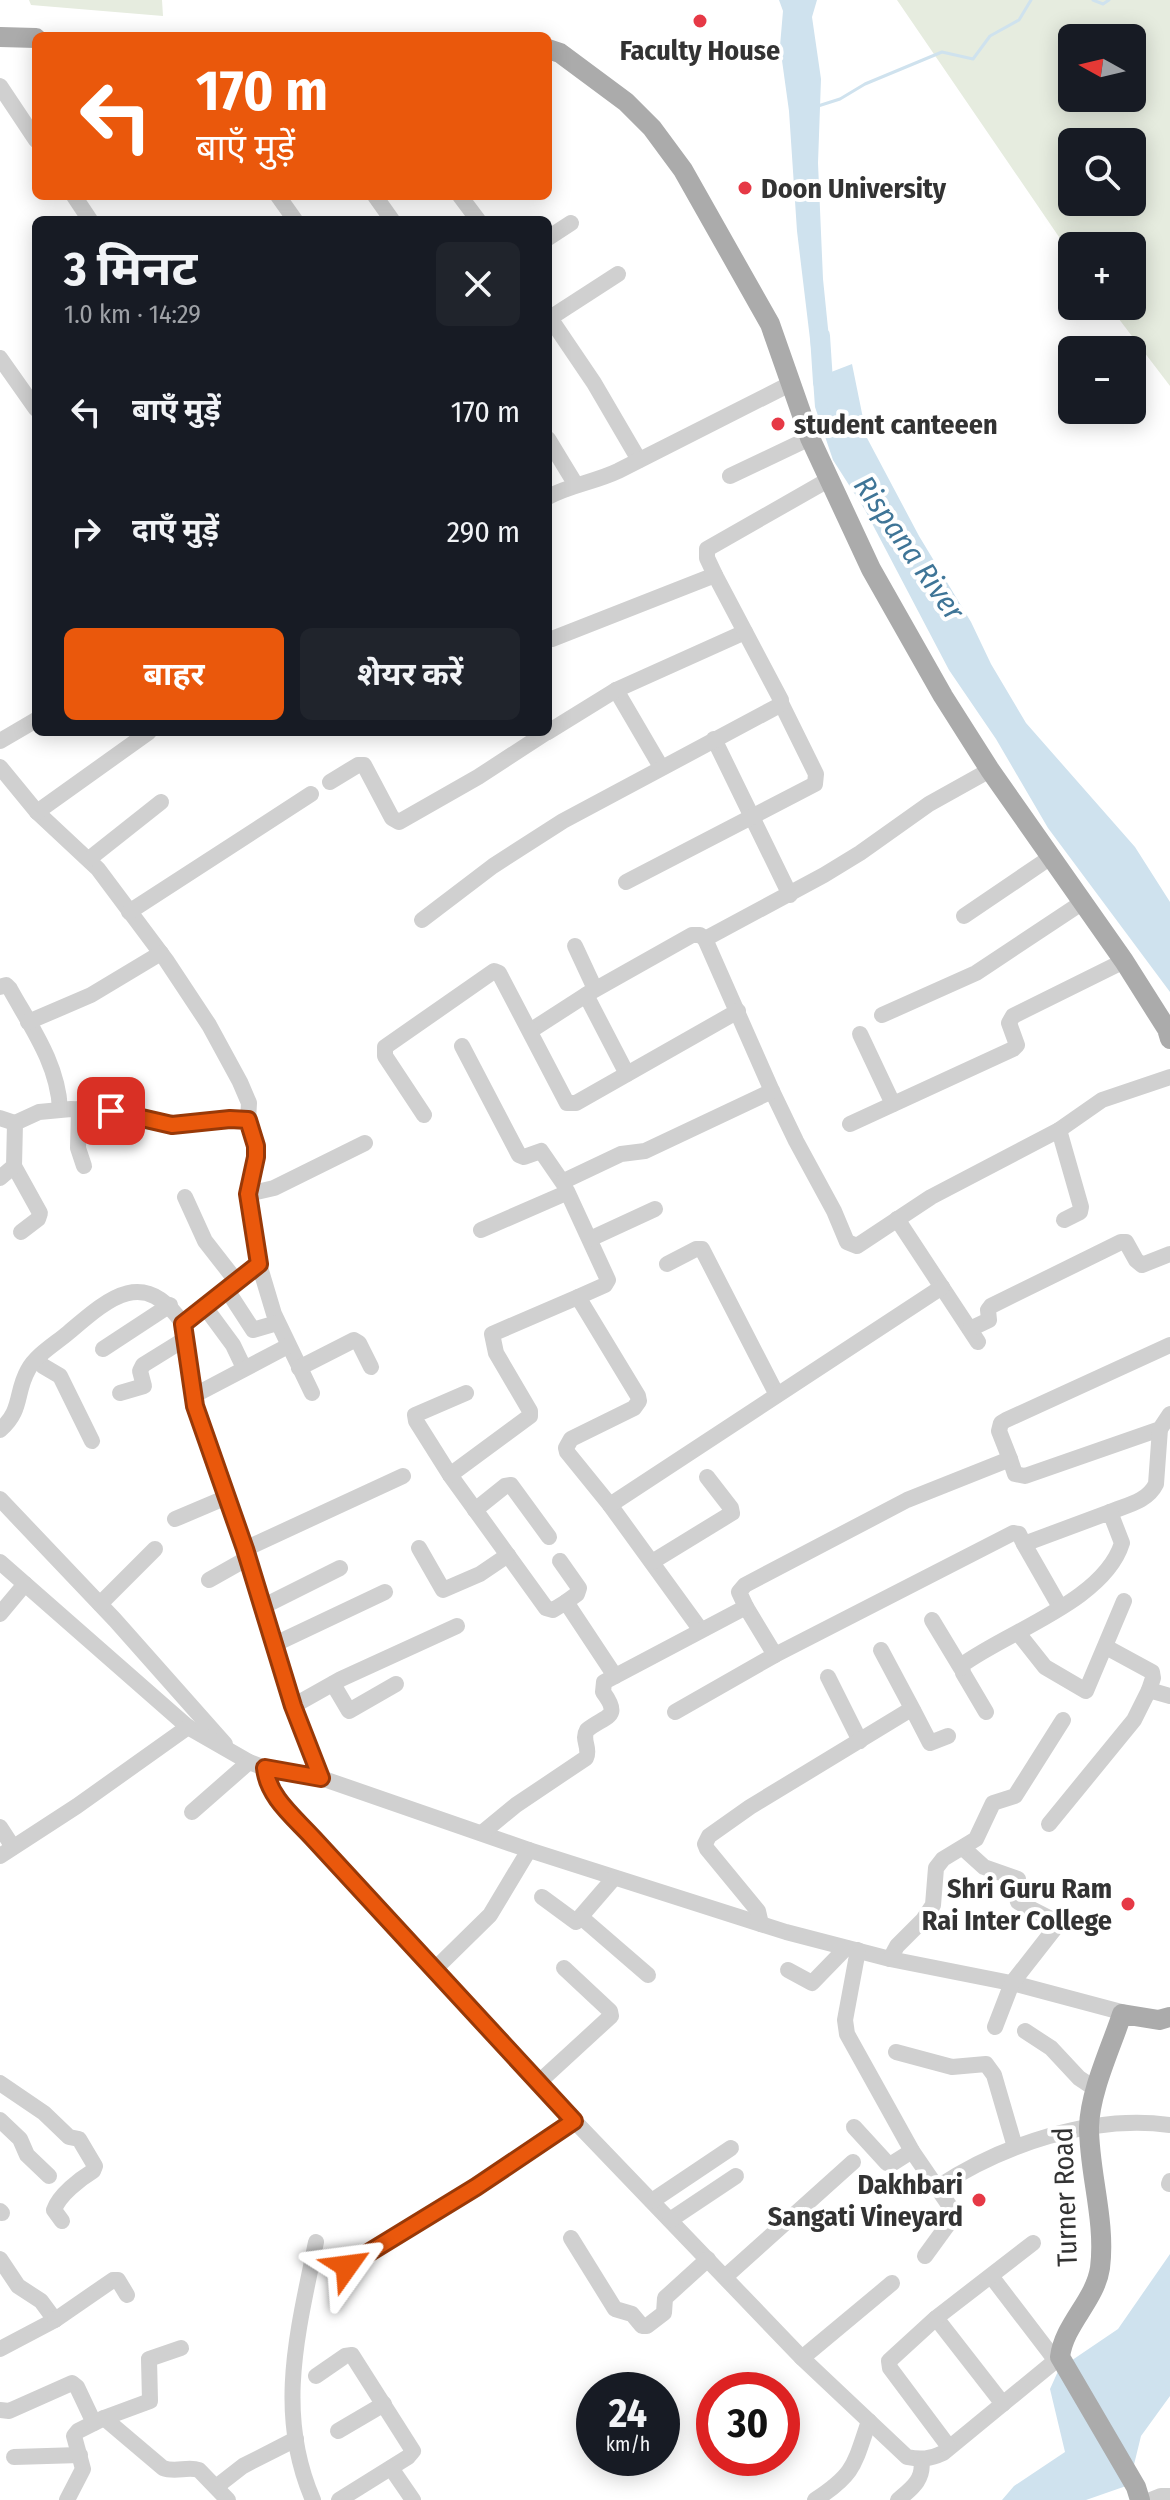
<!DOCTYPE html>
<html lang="hi">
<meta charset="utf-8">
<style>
:root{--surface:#171b24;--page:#20242c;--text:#f1f3f6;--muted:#9ea1a6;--accent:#ea580c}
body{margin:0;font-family:"Fira Sans Condensed","Noto Sans Devanagari",sans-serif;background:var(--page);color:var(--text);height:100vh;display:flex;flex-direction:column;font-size:30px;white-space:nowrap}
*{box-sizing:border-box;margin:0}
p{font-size:26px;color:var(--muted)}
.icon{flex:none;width:44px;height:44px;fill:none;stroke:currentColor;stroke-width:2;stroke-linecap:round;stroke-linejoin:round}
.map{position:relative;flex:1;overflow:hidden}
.panel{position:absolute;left:32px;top:216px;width:520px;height:520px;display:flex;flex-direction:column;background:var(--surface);border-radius:12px;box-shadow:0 4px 20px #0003}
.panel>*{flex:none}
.top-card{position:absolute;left:32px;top:32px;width:520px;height:168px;border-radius:12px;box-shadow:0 4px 20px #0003;background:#ea580c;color:#fff;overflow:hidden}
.needle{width:52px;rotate:278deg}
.controls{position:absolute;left:1058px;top:24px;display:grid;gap:16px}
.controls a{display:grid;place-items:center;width:88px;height:88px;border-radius:12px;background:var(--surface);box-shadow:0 4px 20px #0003;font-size:40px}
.speed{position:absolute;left:576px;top:2372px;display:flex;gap:16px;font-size:40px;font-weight:700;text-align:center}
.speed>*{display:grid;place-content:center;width:104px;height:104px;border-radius:50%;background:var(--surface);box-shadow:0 4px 20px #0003;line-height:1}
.speed small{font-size:20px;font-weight:400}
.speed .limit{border:12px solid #d22;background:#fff;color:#111}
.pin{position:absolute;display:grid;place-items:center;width:68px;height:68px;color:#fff;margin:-34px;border-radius:16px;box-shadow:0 4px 12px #0006}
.me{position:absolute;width:88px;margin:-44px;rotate:59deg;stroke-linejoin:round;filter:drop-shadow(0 0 6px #0008)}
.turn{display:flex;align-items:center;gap:28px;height:168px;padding:0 32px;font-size:36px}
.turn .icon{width:104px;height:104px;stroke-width:2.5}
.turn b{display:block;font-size:56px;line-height:68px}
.round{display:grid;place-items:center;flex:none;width:84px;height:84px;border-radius:12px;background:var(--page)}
.headline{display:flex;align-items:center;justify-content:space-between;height:136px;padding:0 32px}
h1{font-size:48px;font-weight:700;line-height:60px}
.button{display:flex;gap:16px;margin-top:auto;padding:16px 32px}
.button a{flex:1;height:92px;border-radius:12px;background:var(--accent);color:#fff;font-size:32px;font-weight:700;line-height:92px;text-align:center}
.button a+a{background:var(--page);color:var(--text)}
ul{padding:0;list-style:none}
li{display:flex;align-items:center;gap:24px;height:120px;padding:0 32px}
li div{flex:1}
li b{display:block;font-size:30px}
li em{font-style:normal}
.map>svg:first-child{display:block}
</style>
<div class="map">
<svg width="1170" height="2500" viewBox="0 0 1170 2500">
<rect width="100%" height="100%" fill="#fff"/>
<g fill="#e6ecdf" fill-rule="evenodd">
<polygon points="29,0 162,0 163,16 31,5"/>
<path d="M 897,0 L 1170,0 L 1170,386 L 1109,306 L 1132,306 L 1132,246 L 1072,246 L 1072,256 ZM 1072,38 L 1132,38 L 1132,98 L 1072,98 ZM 1072,142 L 1132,142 L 1132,202 L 1072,202 Z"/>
</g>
<g fill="#cfe2ee">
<polygon points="779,0 817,0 812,17 821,79 818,163 823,279 831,358 813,364 797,231 789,111 780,46 783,11"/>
<polygon points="852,364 867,438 919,536 971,622 991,664 1026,723 1135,847 1170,902 1170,992 1048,828 996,739 949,670 865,510 833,460 815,407 813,379"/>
<polygon points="1170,2254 1170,2396 1141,2436 1129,2485 1086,2500 1002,2500 1014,2486 1065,2452 1050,2389 1059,2369 1118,2329"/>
</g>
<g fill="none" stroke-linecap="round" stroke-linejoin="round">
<g stroke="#cfe2ee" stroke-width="3">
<polyline points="1093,0 1103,4 1109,0"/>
<polyline points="818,106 840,99 865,84 942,52 973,59 990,36 1019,20 1031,0"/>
</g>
<polyline stroke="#cfe2ee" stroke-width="20" points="820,336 823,382 829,399"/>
<g stroke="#d0d0d0" stroke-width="16">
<polyline points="0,86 36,140"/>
<polyline points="74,196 90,220"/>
<polyline points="278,196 295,220"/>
<polyline points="375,196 392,220"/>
<polyline points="460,196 478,220"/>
<polyline points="548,238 571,223"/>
<polyline points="618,274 550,318 594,383 639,460"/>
<polyline points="0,358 36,409"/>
<polyline points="548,439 576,485"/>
<polyline points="730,476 810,438"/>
<path d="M 548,497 C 570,485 595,482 618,471 L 790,384"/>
<polyline points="552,639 715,575"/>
<polyline points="616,690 661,767"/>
<polyline points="548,732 616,690 745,632"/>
<polyline points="714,739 790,895"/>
<polyline points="0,741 36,720"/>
<polyline points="0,767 37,812 98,869 166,960 209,1025 240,1082 249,1103 248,1120"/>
<polyline points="990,770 929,804 860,853 824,875 705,939 772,1091 796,1141 834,1211 847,1242 857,1246 931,1197 1059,1130 1102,1100 1170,1077"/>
<polyline points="330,782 358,765 364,765 392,818 399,822 478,777 547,732"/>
<polyline points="37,812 149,732"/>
<polyline points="89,859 161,802"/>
<polyline points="626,882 815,784 816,774 781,703"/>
<polyline points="129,912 311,794"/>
<polyline points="964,916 1051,857"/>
<polyline points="422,920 493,866 563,821 780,705 781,700 715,575 707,558 707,549 828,480"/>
<polyline points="575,946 595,989"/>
<path d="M 0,987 L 6,985 L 10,989 C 31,1027 58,1064 60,1109"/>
<polyline points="586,995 627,1074"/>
<polyline points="882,1015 976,973 1083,902"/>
<polyline points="28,1022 91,995 161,953"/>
<polyline points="530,1031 589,993 692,935 700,935 705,939"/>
<polyline points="860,1034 893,1104"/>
<polyline points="462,1046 519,1155 524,1157 541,1151 563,1183"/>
<polyline points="79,1109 78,1148 84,1166"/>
<polyline points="424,1115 385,1056 385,1047 494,971 499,973 567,1103 576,1103 738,1011"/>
<polyline points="0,1118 15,1123"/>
<polyline points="850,1124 1013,1049 1017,1045 1009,1023 1013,1016 1124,961"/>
<polyline points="1059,1130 1081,1207 1080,1212 1064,1220"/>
<polyline points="14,1166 40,1213 38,1219 21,1232"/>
<polyline points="0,1178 14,1166 15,1123 39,1112 71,1109 131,1113 172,1125 230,1119 248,1120 256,1146 256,1157 248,1194 259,1264 183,1324 195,1406 245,1549 293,1706 321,1778"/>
<polyline points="567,1191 608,1280 605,1285 578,1297"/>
<polyline points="248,1194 274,1188 365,1143"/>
<polyline points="185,1197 205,1241 237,1282"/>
<polyline points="897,1219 978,1342"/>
<polyline points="481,1230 566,1193 564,1181 621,1154 645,1151 772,1091"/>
<polyline points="590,1239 655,1209"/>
<polyline points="259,1264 274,1314 312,1393"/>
<polyline points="667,1264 696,1249 702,1249 777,1395"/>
<polyline points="227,1290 253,1330 277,1323"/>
<polyline points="205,1307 233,1345 244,1368"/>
<polyline points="970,1329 989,1320 988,1310 991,1306 1121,1242 1126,1242 1136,1260 1142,1265 1170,1254"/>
<polyline points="103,1349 170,1305"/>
<polyline points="37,1359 43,1366 60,1376 92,1441"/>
<polyline points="299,1368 354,1340 359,1343 371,1367"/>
<polyline points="120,1393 144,1386 140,1371 143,1365 185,1339"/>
<polyline points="466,1393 415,1415 416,1421 450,1475 546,1608 553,1610 566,1602 615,1676"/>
<polyline points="193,1396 288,1346"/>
<path d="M 0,1430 C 23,1410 15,1393 28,1370 C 36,1355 55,1344 68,1333 C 109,1298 144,1266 183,1324"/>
<polyline points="1010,1459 1015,1474 1025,1476 1160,1429 1170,1414"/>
<polyline points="450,1475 530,1416 530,1411 496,1353 492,1334 578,1297 638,1396 639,1401 634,1408 571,1439 566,1448 567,1452 610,1505 700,1629"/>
<polyline points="0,1499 115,1620 225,1744"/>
<polyline points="610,1505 942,1287"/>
<polyline points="475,1510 505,1486 511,1485 549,1537"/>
<path d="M 1110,1512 C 1127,1505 1147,1502 1156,1484 L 1160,1429"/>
<polyline points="175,1519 227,1497"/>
<polyline points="1024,1544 1060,1607"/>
<polyline points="419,1548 443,1590 480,1574 508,1555"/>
<polyline points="245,1549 403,1476"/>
<polyline points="560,1561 579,1588 577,1594 566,1602"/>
<polyline points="0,1562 188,1727 249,1762 265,1768 321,1778 529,1850 786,1932 890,1959 1016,1984 1125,2013"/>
<polyline points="652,1562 732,1513 731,1508 707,1477"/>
<polyline points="209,1580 248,1558"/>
<polyline points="100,1604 155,1549"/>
<polyline points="262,1607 340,1568"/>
<path d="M 746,1607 L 775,1655 L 1013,1533 L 1019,1534 L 1024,1544 L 1110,1512 L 1122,1543 C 1104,1601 1008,1631 962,1665 L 963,1673 L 986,1712"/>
<polyline points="0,1614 25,1584"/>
<polyline points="932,1620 961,1668"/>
<polyline points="1018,1633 1045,1667 1086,1691 1124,1601"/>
<polyline points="273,1645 385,1592"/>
<polyline points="1106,1647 1152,1672 1153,1678 1149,1690"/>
<polyline points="881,1650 913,1710"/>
<polyline points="828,1677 860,1741"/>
<polyline points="333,1684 349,1711 396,1684"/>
<polyline points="293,1706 341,1679 457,1626"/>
<polyline points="675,1712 775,1655"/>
<path d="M 265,1768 L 267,1781 L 273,1794 L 538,2083 L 802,2358 L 907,2457 C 921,2460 930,2459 943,2453 L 1060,2357"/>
<polyline points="192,1812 249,1762"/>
<polyline points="1049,1824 1134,1720 1149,1690 1170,1696"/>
<polyline points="0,1827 13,1847"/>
<path d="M 482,1833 L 516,1805 L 586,1758 C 591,1748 581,1740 587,1730 C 606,1715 622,1718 603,1692 L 604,1682 L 746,1607 L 739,1592 L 745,1585 L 907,1500 L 1010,1459 L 999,1431 L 1001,1423 L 1006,1420 L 1170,1345"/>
<polyline points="963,1848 984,1867 1018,1879 1015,1891 1018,1902 1059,1923 1012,1983 995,2027"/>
<polyline points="0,1856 77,1806 188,1727"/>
<polyline points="542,1897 576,1922 614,1878"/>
<polyline points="582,1918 648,1975"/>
<polyline points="761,1924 758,1911 707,1849 705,1844 709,1836 750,1807 908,1711 914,1712 930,1743 948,1736"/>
<polyline points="858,1950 845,2020 847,2034 912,2151 951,2208 949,2223 925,2256"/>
<polyline points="890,1959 897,1946 923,1920 933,1905 936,1868 943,1859 976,1839 993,1803 1015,1796 1063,1720"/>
<polyline points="435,1969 490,1915 529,1850"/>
<polyline points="788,1970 812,1983 846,1948"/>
<polyline points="1025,2031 1051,2048 1079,2078 1097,2090"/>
<polyline points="896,2052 952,2067 986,2064 994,2075 1015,2147"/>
<path d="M 0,2083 L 44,2113 L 69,2137 L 79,2139 L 95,2166 L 93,2171 C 80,2179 59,2195 54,2210 L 62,2221"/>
<polyline points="538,2083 611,2016 610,2011 564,1968"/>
<polyline points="0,2120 20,2139 27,2155 49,2176"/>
<polyline points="854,2127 887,2163 893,2163 912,2151"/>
<polyline points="1169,2184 1170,2181"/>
<path d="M 938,2187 C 1002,2145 1092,2114 1170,2125"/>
<polyline points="652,2201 731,2148"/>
<polyline points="0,2211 2,2213"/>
<polyline points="670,2220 736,2176"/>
<polyline points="571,2238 615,2309 632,2314 642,2326 647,2326 664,2313 665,2298 708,2259"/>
<polyline points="0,2259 18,2286 41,2301 55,2320 0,2349"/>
<polyline points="347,2266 476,2187 574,2121"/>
<polyline points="991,2276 1056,2361"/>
<polyline points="725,2277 853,2162"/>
<polyline points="936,2318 1003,2404"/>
<polyline points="55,2320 113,2280 118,2280 127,2295"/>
<polyline points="802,2358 892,2283"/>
<polyline points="316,2376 345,2356 352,2355 413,2451 408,2457 339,2500"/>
<polyline points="0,2410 9,2411 72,2383 77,2387 94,2423"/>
<polyline points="104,2418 150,2401 149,2359 181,2348"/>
<polyline points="338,2431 384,2404"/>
<polyline points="949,2447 890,2368 889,2361 936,2318 1033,2243"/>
<polyline points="14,2457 80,2455"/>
<polyline points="391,2468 413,2500"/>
<polyline points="216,2487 243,2466 296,2439"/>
<path d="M 67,2500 L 83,2469 L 74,2436 L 78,2431 L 104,2418 L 163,2468 C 176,2473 187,2466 199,2470 L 228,2500"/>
<path d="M 313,2500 C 275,2413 298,2331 316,2242"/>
<path d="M 815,2500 C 855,2474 854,2465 869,2421"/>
<path d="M 898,2500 C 911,2489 925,2479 921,2460"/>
<polyline points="1151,2500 1161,2496 1170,2496"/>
</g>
<g stroke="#ababab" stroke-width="20">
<polyline points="0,37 36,38"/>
<polyline points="548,49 560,53 626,102 652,128 683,170 770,324 810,438 871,569 943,696 990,770 1124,961 1167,1029 1170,1039"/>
<path d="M 1140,2500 L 1136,2487 L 1060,2357 C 1064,2324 1095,2301 1100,2268 C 1106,2221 1089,2173 1089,2127 C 1090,2091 1111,2048 1122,2014 L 1159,2020 L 1170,2017"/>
</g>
</g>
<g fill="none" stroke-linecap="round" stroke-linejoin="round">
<defs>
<path id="route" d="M 111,1111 L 172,1125 L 230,1119 L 248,1120 L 256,1146 L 256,1157 L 248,1194 L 259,1264 L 183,1324 L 195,1406 L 245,1549 L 293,1706 L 321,1778 L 265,1768 C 268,1797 294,1817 313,1838 L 574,2121 L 476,2187 L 347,2266"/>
</defs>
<use href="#route" stroke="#983908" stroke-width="20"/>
<use href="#route" stroke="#ea580c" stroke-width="14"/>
</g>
<g fill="#e63946" stroke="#fff" stroke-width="3">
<circle cx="700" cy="21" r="8"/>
<circle cx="745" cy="188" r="8"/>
<circle cx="778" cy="424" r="8"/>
<circle cx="1128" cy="1904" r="8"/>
<circle cx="979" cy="2200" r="8"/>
</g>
<g text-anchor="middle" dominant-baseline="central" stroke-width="8" stroke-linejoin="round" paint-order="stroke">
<g font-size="28" font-weight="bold" fill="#333" stroke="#fff" text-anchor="start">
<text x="700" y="50" text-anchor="middle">Faculty House</text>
<text x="761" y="188">Doon University</text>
<text x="794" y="424">student canteeen</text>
<text x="1112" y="1888" text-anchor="end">Shri Guru Ram<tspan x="1112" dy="32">Rai Inter College</tspan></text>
<text x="963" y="2184" text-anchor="end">Dakhbari<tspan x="963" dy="32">Sangati Vineyard</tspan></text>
</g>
<g font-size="28" fill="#333" stroke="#fff">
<text transform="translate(1065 2197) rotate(-92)">Turner Road</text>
</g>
<g font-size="30" font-style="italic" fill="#3f7597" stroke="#fff">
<text transform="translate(909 548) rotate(55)">Rispana River</text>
</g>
</g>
</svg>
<div class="controls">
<a><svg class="needle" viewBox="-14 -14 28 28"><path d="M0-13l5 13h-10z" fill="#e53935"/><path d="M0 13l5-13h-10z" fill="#9ea1a6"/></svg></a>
<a><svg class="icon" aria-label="search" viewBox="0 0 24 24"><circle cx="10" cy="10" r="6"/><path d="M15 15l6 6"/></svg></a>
<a>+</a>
<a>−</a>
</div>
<div class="speed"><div>24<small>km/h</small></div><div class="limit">30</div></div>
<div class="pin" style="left:111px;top:1111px;background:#d93025"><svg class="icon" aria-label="arrive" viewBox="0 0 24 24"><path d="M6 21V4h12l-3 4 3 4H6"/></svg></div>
<svg class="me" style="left:347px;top:2266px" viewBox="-20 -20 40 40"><path d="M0-17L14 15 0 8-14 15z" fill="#ea580c" stroke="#fff" stroke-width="4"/></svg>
<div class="top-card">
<div class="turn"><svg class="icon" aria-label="left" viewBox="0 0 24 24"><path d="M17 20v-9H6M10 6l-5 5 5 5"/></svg><div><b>170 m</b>बाएँ मुड़ें</div></div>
</div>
<section class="panel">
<div class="headline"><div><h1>3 मिनट</h1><p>1.0 km · 14:29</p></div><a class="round"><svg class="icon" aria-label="close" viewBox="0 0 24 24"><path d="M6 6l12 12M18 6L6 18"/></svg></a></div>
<ul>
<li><svg class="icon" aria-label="left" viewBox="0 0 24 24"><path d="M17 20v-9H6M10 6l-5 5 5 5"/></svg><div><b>बाएँ मुड़ें</b></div><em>170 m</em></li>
<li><svg class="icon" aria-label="right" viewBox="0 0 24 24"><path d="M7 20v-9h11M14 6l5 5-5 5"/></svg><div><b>दाएँ मुड़ें</b></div><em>290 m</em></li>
</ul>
<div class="button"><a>बाहर</a><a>शेयर करें</a></div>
</section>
</div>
